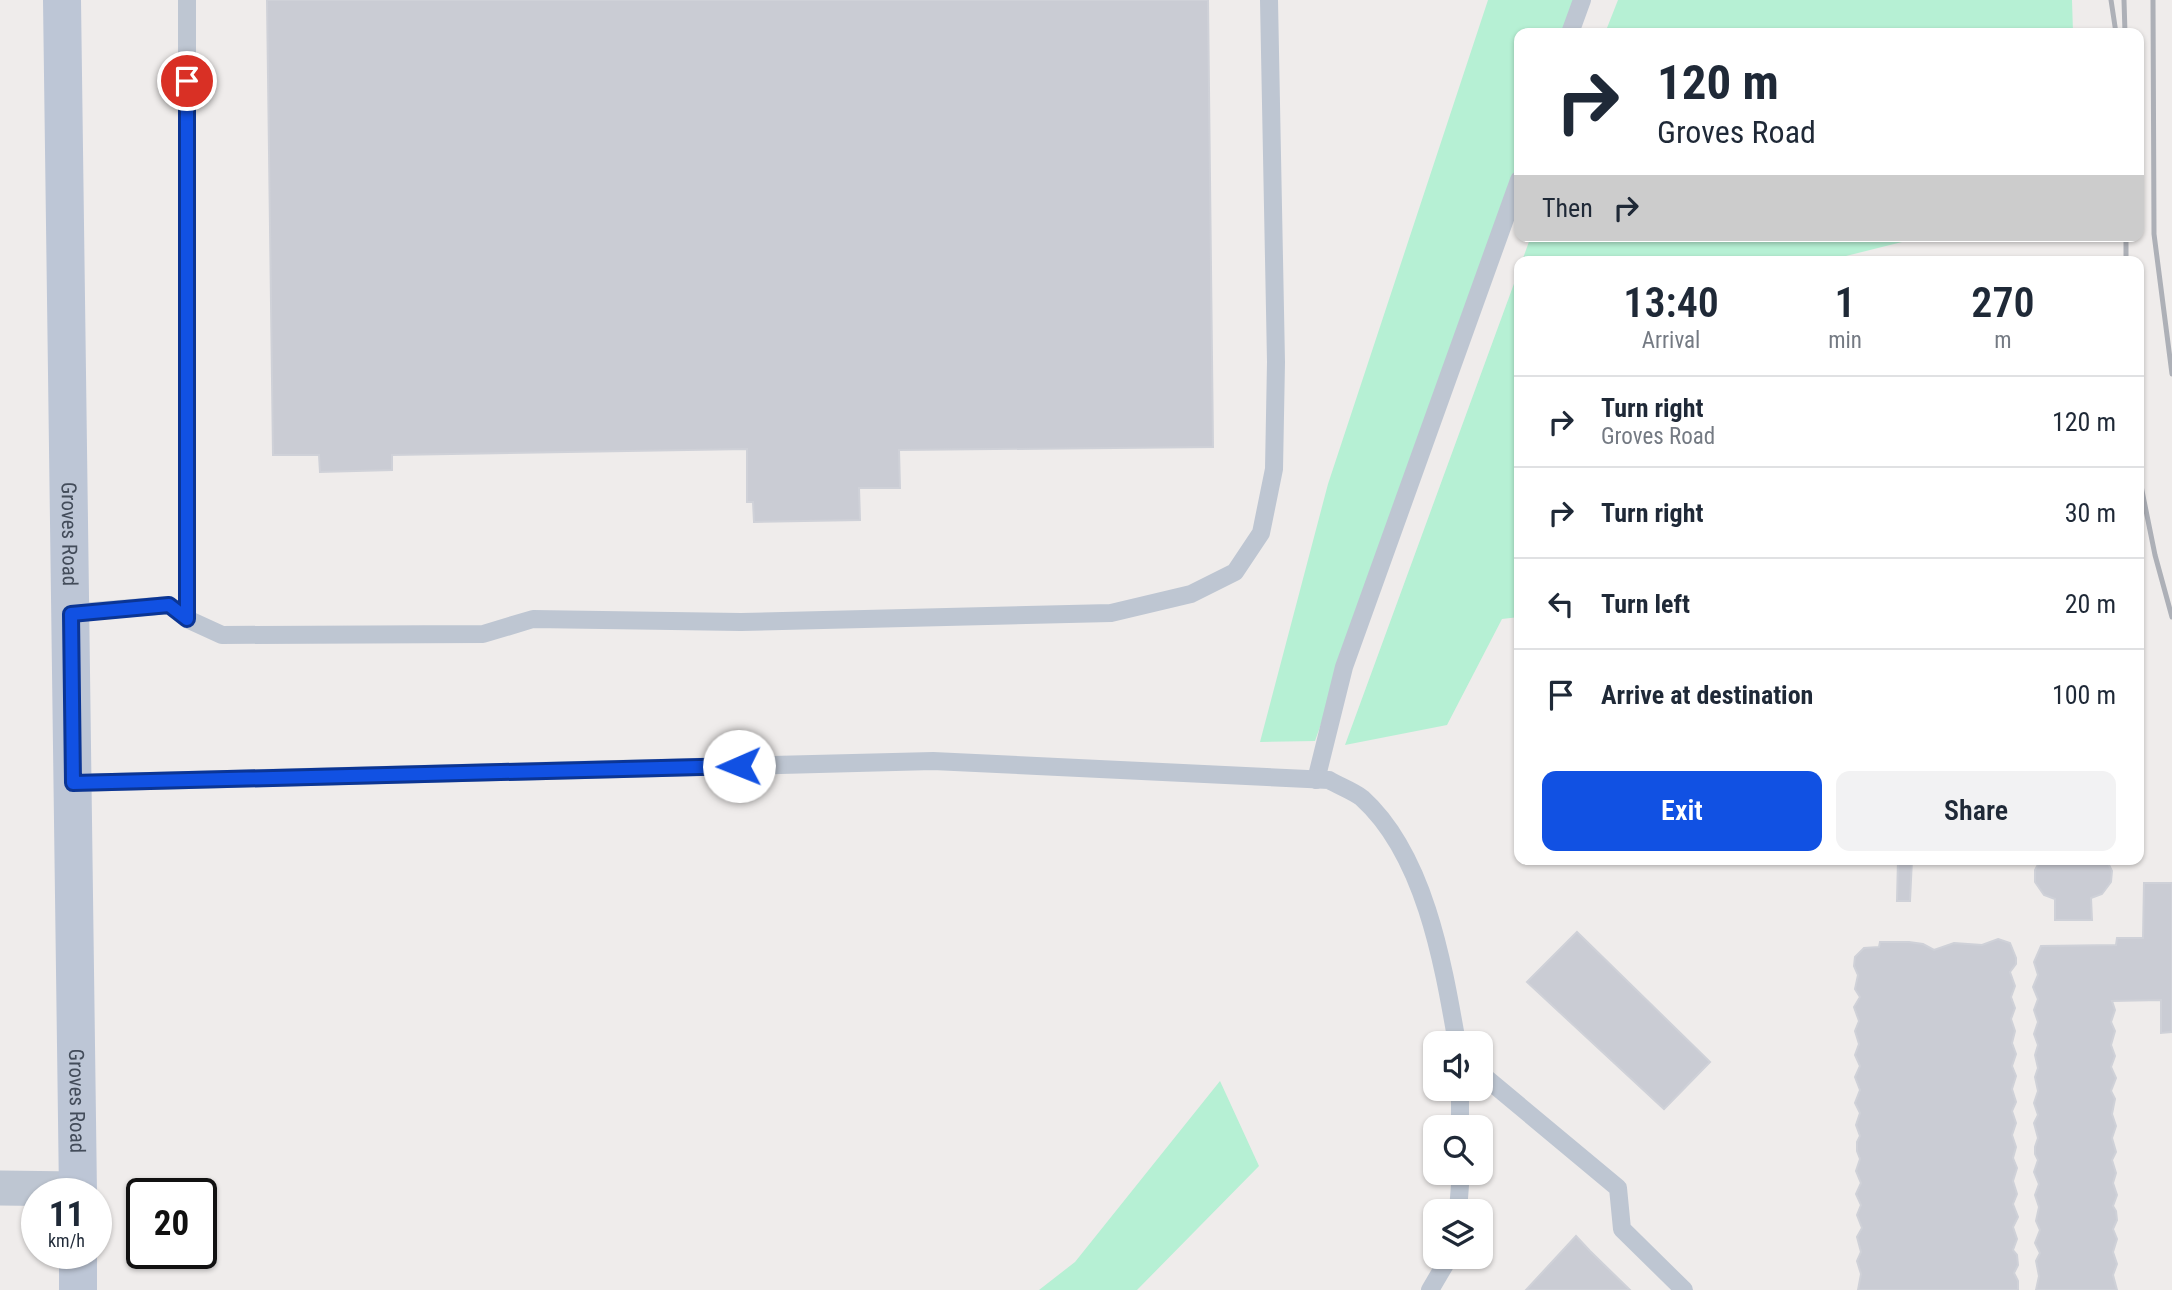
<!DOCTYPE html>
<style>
:root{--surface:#fff;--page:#f2f2f3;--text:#1f2937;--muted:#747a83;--line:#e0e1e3;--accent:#1151e3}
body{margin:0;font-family:"Roboto Condensed",sans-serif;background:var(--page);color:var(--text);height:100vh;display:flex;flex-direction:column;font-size:26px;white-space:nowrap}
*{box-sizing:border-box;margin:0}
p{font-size:23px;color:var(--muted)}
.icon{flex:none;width:38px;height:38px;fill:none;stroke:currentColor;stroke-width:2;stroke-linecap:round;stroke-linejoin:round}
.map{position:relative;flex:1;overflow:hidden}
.details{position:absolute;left:1514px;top:256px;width:630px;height:609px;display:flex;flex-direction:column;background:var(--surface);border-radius:14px;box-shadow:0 2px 5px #0004}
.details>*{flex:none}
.banner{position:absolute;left:1514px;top:28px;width:630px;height:214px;border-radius:14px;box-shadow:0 2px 5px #0004;background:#fff;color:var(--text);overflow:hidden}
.controls{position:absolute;left:1423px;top:1031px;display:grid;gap:14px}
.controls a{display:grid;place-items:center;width:70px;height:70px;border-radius:14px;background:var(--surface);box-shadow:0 2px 5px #0004;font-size:35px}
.speed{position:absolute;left:21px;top:1178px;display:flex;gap:14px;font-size:35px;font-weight:700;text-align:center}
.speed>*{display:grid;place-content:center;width:91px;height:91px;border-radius:50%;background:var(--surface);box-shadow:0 2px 5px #0004;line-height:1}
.speed small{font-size:18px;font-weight:400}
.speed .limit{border:4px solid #111;border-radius:10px;background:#fff;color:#111}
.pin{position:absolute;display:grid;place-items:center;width:60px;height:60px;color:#fff;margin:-30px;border:4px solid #fff;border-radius:50%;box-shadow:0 2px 7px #0007}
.me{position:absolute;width:77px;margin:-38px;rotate:269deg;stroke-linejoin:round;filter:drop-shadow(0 0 5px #0008)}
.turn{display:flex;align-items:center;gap:24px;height:147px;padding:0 28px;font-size:32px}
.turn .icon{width:91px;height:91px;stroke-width:2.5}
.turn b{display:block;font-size:49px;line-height:60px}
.then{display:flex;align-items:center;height:66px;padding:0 28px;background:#0003;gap:14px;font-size:26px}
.eta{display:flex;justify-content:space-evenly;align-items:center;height:119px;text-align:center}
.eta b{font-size:42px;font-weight:600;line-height:49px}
.cta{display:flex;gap:14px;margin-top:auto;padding:14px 28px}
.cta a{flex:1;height:80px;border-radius:14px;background:var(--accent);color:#fff;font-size:28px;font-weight:600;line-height:80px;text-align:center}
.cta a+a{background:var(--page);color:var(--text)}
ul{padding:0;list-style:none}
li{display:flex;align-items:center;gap:21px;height:91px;padding:0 28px;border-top:2px solid var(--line)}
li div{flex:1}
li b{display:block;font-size:26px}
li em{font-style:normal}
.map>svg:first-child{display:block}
</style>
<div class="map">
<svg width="2172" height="1290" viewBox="0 0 2172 1290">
<rect width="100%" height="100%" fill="#efeceb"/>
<g fill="#b6f0d4">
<polygon points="1488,0 1577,0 1566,33 1519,33 1519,166 1315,741 1260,742 1328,484"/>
<polygon points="1618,0 2072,0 2073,33 1605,33"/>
<polygon points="1531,236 1926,236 1826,261 1522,261"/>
<polygon points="1519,270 1519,617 1502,619 1447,725 1345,745"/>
<polygon points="1220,1081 1259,1166 1137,1290 1039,1290 1075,1262"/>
</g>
<g fill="#caccd4" stroke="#cfd1d8" stroke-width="2">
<polygon points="267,0 1208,0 1213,447 899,450 900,488 859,488 860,520 754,522 753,502 747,502 747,449 392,455 392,470 320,472 319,455 273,455"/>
<polygon points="1898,859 1912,859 1910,901 1897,901"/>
<polygon points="2041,859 2107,861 2112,871 2111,882 2102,894 2091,898 2092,920 2055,920 2055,899 2044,895 2035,882 2035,870"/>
<polygon points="2144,883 2172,883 2172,1032 2161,1033 2161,1000 2112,1001 2115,1010 2111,1022 2115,1031 2111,1045 2115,1056 2111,1067 2116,1078 2111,1091 2115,1099 2112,1114 2116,1126 2112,1138 2116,1152 2112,1160 2116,1173 2113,1183 2117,1195 2113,1206 2116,1211 2117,1220 2113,1229 2117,1239 2113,1252 2117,1264 2113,1275 2117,1290 2036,1290 2039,1276 2036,1261 2040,1253 2035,1243 2040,1230 2036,1221 2039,1207 2035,1195 2039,1184 2034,1172 2038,1160 2035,1154 2035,1147 2038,1138 2034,1123 2038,1115 2034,1103 2038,1091 2035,1077 2038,1068 2035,1055 2038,1045 2034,1034 2038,1022 2034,1010 2038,999 2033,987 2038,975 2034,962 2041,946 2116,945 2117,938 2143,938"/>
<polygon points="1577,932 1710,1062 1664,1109 1527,982"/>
<polygon points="1998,939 2010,943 2016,958 2016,964 2010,972 2015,986 2011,997 2015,1008 2011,1019 2015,1031 2012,1043 2016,1054 2012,1066 2016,1076 2012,1089 2016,1102 2012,1111 2016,1123 2012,1135 2016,1147 2013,1158 2017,1168 2013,1181 2017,1194 2013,1204 2018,1217 2013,1227 2017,1239 2013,1250 2017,1255 2018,1265 2014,1273 2018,1281 2018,1290 1858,1290 1861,1274 1857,1261 1861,1252 1857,1237 1862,1228 1857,1215 1861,1205 1856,1194 1861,1183 1856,1171 1860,1159 1857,1151 1857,1142 1860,1136 1856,1125 1860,1113 1855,1103 1860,1090 1855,1077 1860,1066 1855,1055 1859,1044 1855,1031 1859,1021 1854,1007 1860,997 1855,989 1858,975 1854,966 1855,957 1864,948 1879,947 1880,942 1909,942 1923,944 1934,950 1954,943 1982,945"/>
<polygon points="1576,1236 1590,1251 1630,1290 1526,1290"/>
</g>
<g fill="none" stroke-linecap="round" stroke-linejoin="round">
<g stroke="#bec6d2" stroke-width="18">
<polyline points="1570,33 1582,0"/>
<polyline points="70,613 169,605 187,619 222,635 483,634 533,619 741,622 1111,613 1191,594 1235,572 1261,533 1274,469 1276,362 1269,0"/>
<polyline points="187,619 187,0"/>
<polyline points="1316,780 1344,667 1519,180"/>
<path d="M 73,783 L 933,761 L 1329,780 C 1339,786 1353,791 1362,798 C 1425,855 1443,963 1457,1043"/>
<polyline points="1480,1073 1618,1188 1622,1229 1684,1290"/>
<polyline points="1460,1088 1460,1127"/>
<polyline points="1458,1211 1461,1172"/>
<polyline points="1430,1290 1450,1256"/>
</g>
<polyline stroke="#bec6d2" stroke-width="35" points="0,1188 78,1189"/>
<g stroke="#bdc6d6" stroke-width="38">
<path id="s1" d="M 62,0 L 78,1194"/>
<polyline points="78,1253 78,1290"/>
</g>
<g stroke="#adb0b7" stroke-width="5">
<polyline points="2111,0 2116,33"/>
<polyline points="2124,0 2125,33"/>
<polyline points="2153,0 2154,234 2172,374"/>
<polyline points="2126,236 2126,261"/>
<polyline points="2138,471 2155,555 2172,617"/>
</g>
</g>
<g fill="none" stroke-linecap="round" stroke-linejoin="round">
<defs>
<polyline id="route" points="187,81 187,619 169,605 71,614 73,783 739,766"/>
</defs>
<use href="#route" stroke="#0b3594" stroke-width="18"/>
<use href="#route" stroke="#1151e3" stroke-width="12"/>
</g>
<g text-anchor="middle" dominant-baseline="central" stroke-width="7" stroke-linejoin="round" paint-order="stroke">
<g font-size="21" fill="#434c5a" stroke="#fff">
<text stroke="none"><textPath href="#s1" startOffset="534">Groves Road</textPath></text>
<text stroke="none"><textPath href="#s1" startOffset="1101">Groves Road</textPath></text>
</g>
</g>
</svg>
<div class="controls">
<a><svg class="icon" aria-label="sound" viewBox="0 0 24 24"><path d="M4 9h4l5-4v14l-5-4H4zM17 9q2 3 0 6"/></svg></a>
<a><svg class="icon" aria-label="search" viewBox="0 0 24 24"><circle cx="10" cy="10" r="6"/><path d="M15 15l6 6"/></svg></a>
<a><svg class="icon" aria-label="layers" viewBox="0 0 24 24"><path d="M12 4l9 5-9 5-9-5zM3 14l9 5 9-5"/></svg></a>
</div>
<div class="speed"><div>11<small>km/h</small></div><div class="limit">20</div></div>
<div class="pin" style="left:187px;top:81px;background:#d93025"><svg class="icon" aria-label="arrive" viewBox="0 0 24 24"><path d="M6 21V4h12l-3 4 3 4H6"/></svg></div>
<svg class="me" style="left:739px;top:766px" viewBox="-20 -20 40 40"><circle r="19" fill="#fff"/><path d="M0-13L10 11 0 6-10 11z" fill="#1151e3"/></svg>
<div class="banner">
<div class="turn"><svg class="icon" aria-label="right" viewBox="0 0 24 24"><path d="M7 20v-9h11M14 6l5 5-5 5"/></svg><div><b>120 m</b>Groves Road</div></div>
<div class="then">Then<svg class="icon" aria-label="right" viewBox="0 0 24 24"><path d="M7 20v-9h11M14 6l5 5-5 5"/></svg></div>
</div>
<section class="details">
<div class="eta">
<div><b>13:40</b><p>Arrival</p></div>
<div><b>1</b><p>min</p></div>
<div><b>270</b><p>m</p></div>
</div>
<ul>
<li><svg class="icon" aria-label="right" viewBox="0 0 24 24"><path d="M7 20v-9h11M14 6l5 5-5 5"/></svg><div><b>Turn right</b><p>Groves Road</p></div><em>120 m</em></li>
<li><svg class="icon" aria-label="right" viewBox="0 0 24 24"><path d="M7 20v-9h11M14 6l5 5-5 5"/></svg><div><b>Turn right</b></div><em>30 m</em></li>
<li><svg class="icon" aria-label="left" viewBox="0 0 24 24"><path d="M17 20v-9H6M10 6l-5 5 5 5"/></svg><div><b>Turn left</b></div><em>20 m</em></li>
<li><svg class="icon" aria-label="arrive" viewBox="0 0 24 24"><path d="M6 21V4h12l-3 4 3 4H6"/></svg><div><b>Arrive at destination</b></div><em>100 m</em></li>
</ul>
<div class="cta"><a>Exit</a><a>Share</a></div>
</section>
</div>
